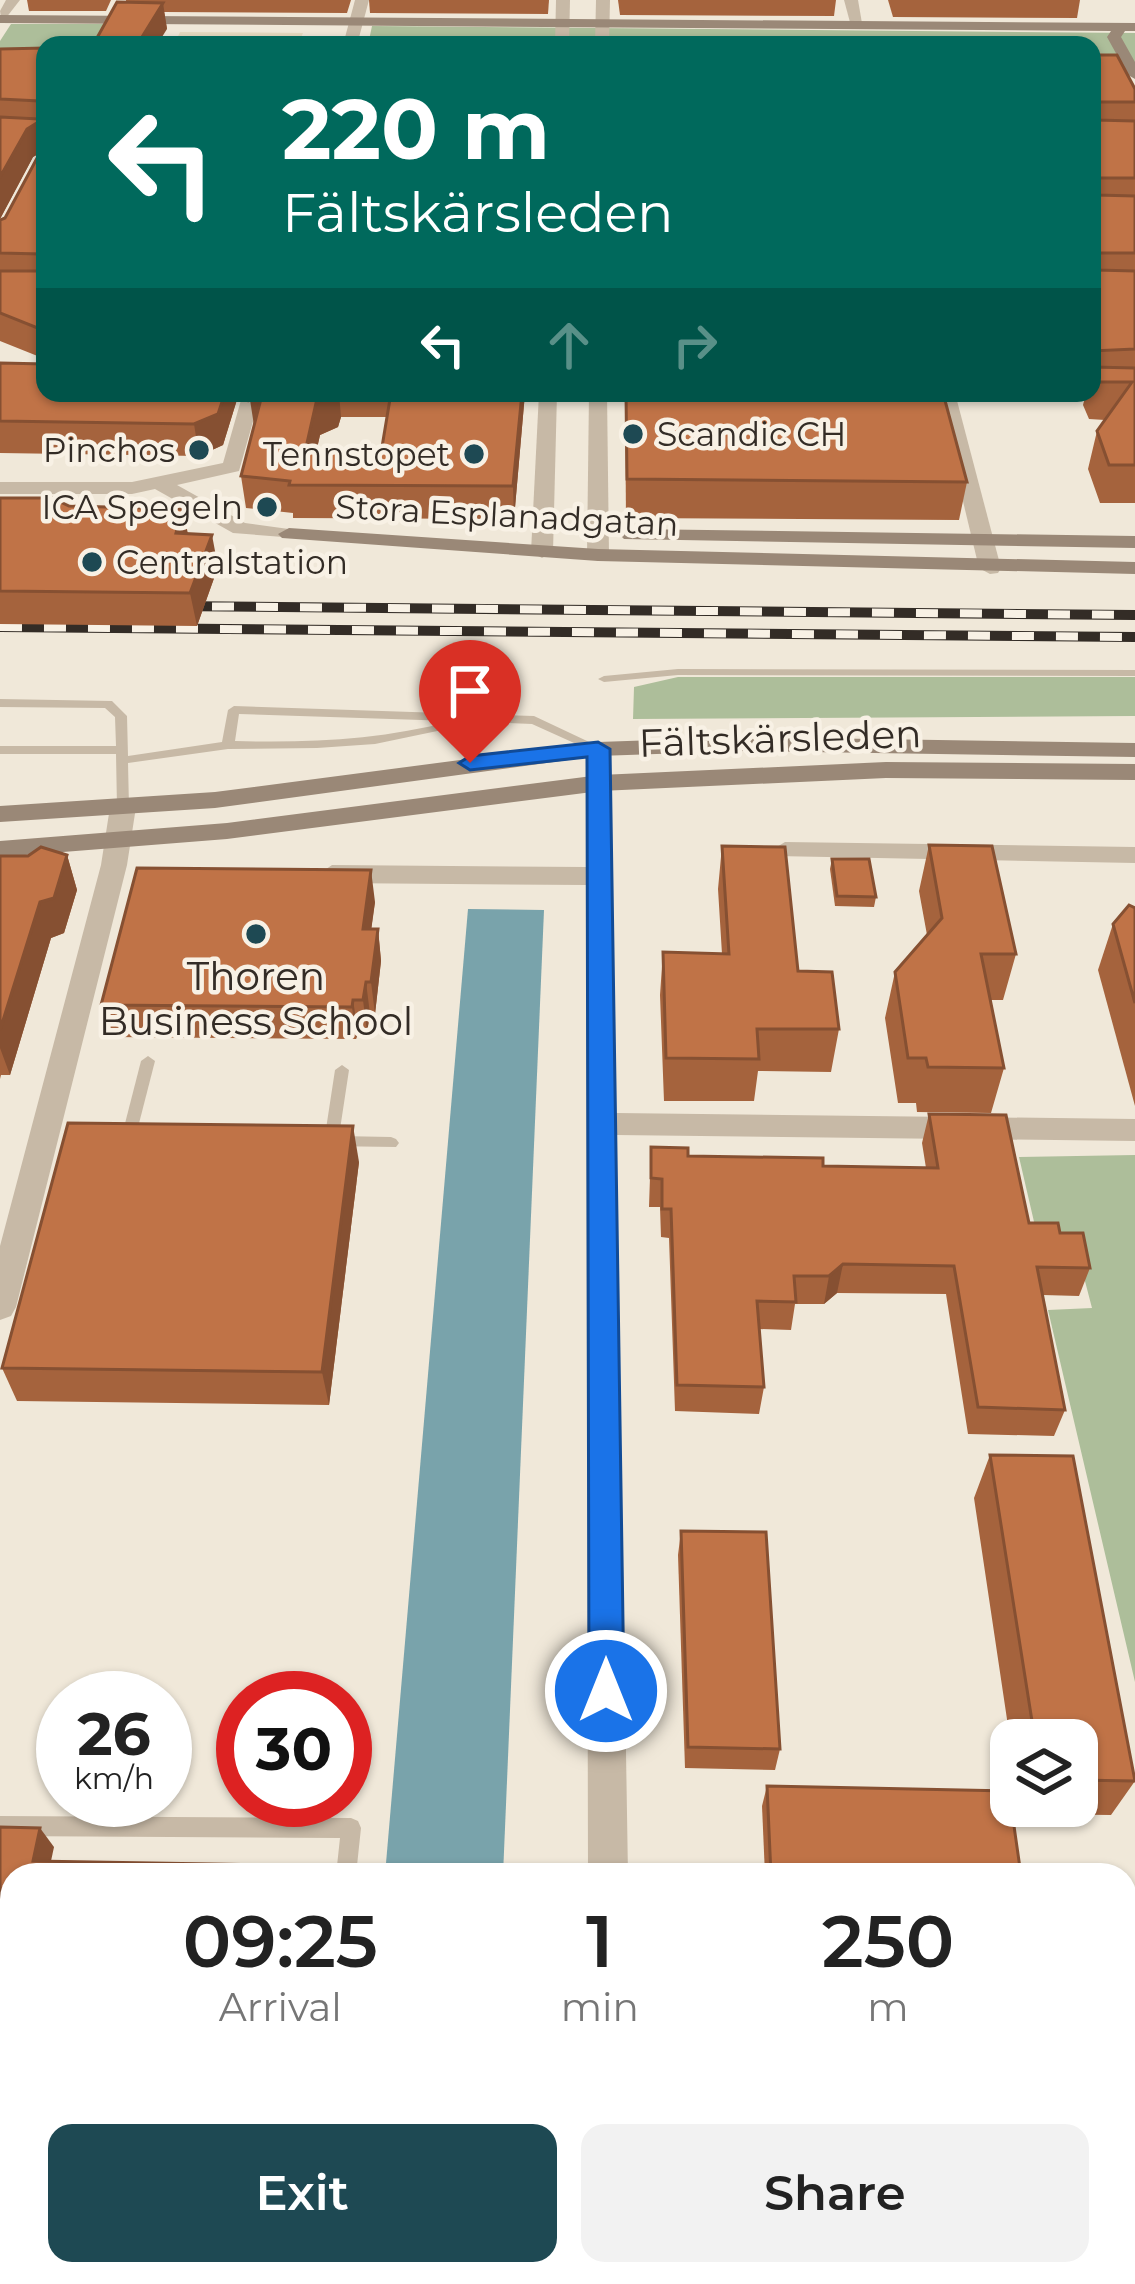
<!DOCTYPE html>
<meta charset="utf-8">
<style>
:root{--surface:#fff;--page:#f2f2f2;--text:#222;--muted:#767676;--accent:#1e4953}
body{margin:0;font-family:Montserrat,sans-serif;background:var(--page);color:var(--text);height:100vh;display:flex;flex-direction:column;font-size:45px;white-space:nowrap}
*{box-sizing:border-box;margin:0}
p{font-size:39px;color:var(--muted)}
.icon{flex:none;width:66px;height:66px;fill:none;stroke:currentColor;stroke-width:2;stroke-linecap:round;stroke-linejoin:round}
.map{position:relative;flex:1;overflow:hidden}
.side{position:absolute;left:0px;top:1863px;width:1137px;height:423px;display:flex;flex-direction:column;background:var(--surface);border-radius:36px 36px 0 0;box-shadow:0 3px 9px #0004}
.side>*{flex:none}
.top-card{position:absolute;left:36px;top:36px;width:1065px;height:366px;border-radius:24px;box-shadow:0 3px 9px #0004;background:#00695c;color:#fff;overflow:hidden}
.buttons{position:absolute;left:990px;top:1719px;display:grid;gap:24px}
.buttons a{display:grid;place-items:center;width:108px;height:108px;border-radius:24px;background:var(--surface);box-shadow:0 3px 9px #0004;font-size:60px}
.speed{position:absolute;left:36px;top:1671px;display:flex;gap:24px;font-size:60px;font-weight:700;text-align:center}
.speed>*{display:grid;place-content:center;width:156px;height:156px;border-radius:50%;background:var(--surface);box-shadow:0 3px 9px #0004;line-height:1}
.speed small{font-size:30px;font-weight:400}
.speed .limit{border:18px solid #d22;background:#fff;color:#111}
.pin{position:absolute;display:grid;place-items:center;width:102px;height:102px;color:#fff;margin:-123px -51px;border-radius:50% 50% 50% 0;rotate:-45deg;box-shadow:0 0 12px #0007}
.pin .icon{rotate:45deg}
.me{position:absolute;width:132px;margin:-66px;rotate:0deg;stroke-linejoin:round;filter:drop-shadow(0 0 9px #0008)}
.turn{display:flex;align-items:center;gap:42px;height:252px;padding:0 48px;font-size:54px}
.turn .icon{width:156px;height:156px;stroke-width:2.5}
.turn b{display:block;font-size:84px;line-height:102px}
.lanes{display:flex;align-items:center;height:114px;padding:0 48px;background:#0003;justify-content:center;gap:60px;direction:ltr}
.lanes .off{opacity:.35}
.eta{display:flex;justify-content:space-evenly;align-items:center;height:204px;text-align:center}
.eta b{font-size:72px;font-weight:600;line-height:84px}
.cta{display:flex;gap:24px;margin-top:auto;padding:24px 48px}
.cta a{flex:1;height:138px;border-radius:24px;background:var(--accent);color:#fff;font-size:48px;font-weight:600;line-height:138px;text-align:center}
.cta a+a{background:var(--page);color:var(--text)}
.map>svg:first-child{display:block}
</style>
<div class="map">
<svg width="1135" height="2284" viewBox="0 0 1135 2284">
<rect width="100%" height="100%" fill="#f0e8d9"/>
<g fill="#adbe9a">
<polygon points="11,24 119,24 109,45 45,45 45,68 0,68 0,41"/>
<polygon points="372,26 1135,33 1135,75 1092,75 1092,45 368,45"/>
<polygon points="678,677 1135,677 1135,716 633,719 634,687"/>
<polygon points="1135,1155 1135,1682 1048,1310 1092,1308 1074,1239 1038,1239 1019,1157"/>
</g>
<polygon fill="#e7dbc1" points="180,32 303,33 298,45 174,45"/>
<g fill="#79a3ab">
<polygon points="468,909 544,910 503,1875 385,1875"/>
<polygon points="351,2274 486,2274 485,2284 351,2284"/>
</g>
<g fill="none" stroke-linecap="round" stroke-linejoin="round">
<g fill="#c7b9a6" fill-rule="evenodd">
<polygon points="678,669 1135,670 1135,676 678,675 604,682 598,679 604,676"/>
<path d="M 0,699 L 112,701 L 127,716 L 128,756 L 222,742 L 228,710 L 234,706 L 534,716 L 604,749 L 602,752 L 594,752 L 532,724 L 468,721 L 466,725 L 375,744 L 317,748 L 228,749 L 128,763 L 129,807 L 123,811 L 117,807 L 116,754 L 0,754 L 0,746 L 116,746 L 115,717 L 105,708 L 0,707 ZM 239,714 L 452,721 C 381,740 308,743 235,741 Z"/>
<polygon points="148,1056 155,1061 135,1139 133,1143 123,1143 121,1139 141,1061"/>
<polygon points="342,1065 349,1070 339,1136 391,1137 396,1139 399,1143 396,1147 326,1146 324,1142 335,1070"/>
<polygon points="0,1816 351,1818 358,1821 361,1828 356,1875 336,1875 340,1838 0,1836"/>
<polygon points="290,2274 314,2274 313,2284 289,2284"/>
</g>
<g fill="#c7b9a6" fill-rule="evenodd">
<polygon points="6,0 20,0 2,23 0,11"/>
<polygon points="355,0 369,0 357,45 343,45"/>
<polygon points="556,0 570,0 569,45 555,45"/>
<polygon points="596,0 610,0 609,45 595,45"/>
<polygon points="844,0 858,0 863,29 851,26"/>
<polygon points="1092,389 1135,389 1135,401 1003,399 994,393 1092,393"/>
<polygon points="243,393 261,393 239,471 177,485 245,523 296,530 296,538 233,533 155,489 132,494 0,494 0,482 132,482 223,463"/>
<polygon points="539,393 557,393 553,552 542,558 531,552"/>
<polygon points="589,393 607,393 609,555 598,561 587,555"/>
<polygon points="937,393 955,393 1001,568 998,573 990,574 979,568"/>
<polygon points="598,742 610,749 616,1113 1135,1119 1135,1141 616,1135 628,1875 588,1875 586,885 332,883 319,874 332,865 586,867 586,749"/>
<polygon points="123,799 136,807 127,865 16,1307 11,1316 0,1320 0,1246 101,865 110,807"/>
<polygon points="785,842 1135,847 1135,863 776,856 772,850"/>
<rect x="587" y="2274" width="46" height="10"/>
</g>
<g fill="#9a8877" fill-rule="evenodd">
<polygon points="0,15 1135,23 1135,31 1125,31 1121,37 1135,62 1135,79 1128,75 1107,37 1111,31 0,23"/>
<polygon points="289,528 598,549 1135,562 1135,574 598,561 282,538 278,534"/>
<polygon points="631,529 1135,536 1135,548 624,539 620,535"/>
<polygon points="744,737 1135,743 1135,757 744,751 598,756 215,808 0,822 0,806 215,792 598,742"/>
<polygon points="886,762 1135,764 1135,780 886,778 600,791 227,839 0,857 0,841 227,823 600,775"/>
</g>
<defs>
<g id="rail">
<polyline points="168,606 1135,615"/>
<polyline points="0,627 1135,637"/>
</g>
</defs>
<use href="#rail" stroke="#332c26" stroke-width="10"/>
<use href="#rail" stroke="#f8f1e5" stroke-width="8" stroke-dasharray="22" stroke-linecap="butt"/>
</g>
<g fill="#a5633d" fill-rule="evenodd">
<polygon points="27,0 111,0 106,11 29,11"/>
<polygon points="126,0 351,0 347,13 164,12 167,29 126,2"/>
<polygon points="369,0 549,0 548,14 370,13"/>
<polygon points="618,0 836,0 834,16 620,15"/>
<polygon points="888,0 1080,0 1077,18 893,17"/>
<polygon points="45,48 45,359 0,341 0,220 5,218 40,153 33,157 0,219 0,49"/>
<polygon points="1092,55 1135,89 1135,503 1100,503 1088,469 1097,431 1105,420 1089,419 1083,405 1086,393 1092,393"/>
<polygon points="0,363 45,393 239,393 223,445 199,456 0,453"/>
<path d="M 252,393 L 525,393 L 514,519 L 293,518 L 293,513 L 246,508 L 241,476 L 254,426 ZM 341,417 L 387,417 L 381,453 L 316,452 L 320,435 L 338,427 Z"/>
<polygon points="625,393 943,393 967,482 959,520 626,518"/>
<polygon points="0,498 69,506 183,509 188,534 218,567 197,626 0,624"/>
<polygon points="929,845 1016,954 1003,1000 990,1000 1004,1068 991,1113 917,1112 916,1103 898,1103 885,1018 895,972 927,935 919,891"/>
<polygon points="722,846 798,971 839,1029 831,1072 758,1071 754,1101 664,1101 660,995 663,952 722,954 718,889"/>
<polygon points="67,855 77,890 64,933 51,938 10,1075 1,1075 0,1079 0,856"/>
<polygon points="832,859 876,897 874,907 835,906 830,869"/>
<polygon points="375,902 371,929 378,929 381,961 375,1014 370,1014 367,1032 358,1032 356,1039 110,1037 101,1005"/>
<polygon points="1135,908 1135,1106 1098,970 1113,924"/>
<polygon points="929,1114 1029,1223 1060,1233 1090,1268 1079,1296 1043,1295 1065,1410 1054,1436 968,1434 946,1294 837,1293 824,1304 795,1304 791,1330 759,1329 764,1387 759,1414 675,1411 669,1238 661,1237 660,1207 649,1207 651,1147 688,1156 823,1166 926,1168 922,1143"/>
<polygon points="359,1162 329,1405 17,1401 2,1368"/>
<polygon points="990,1455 1135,1781 1111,1815 1021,1814 1020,1806 1077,1806 1077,1740 1011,1740 1011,1746 974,1498"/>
<polygon points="681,1531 780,1749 775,1770 685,1768 678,1555"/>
<polygon points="767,1786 1021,1875 765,1875 762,1806"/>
<polygon points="1055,2274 1125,2274 1135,2284 1056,2284"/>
</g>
<g fill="#865032">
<polygon points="163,3 167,29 157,45 137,45"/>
<polygon points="40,121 45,150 33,157 0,219 0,177 27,129"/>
<polygon points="225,393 239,393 223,445 199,456 194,424"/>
<polygon points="335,393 339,393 341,417 338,427 320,435 309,485 305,452 316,403"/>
<polygon points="522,393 525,393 514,519 513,486"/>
<polygon points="262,395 255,432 250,400"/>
<polygon points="183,509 189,542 176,533"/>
<polygon points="212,535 218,567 197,626 190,593"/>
<polygon points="67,855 77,890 64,933 51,938 10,1075 0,1048 0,1030 40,902"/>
<polygon points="371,870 375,902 367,961 363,929"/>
<polygon points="378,929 381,961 375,1014 371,982"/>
<polygon points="366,982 370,1014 367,1032 363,1000"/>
<polygon points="353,1000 358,1032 356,1039 352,1007"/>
<polygon points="353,1126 359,1162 329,1405 322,1372"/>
<polygon points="843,1264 837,1293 824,1304 829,1276"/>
<polygon points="40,1828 54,1847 48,1875 33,1861"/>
<polygon points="220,2274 231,2274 230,2284 218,2284"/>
</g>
<g fill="#c07347" stroke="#865032" stroke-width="3">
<polygon points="117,2 163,3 137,45 93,45"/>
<polygon points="45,48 45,331 0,313 0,271 38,271 43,267 41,254 0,253 0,220 5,218 43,147 40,121 27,129 0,177 0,117 39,119 44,115 39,101 0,99 0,49"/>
<polygon points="1092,55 1117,55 1135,89 1135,102 1099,102 1095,107 1096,120 1135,121 1135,178 1100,178 1095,182 1097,195 1135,196 1135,253 1100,253 1096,257 1097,270 1135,271 1135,349 1092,351"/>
<polygon points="0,363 45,364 45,393 225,393 218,414 194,424 0,421"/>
<polygon points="1092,367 1135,368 1135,465 1109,465 1097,431 1132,382 1098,382"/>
<polygon points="252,393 335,393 334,396 316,403 305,452 381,453 391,393 522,393 513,486 289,485 290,481 241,476 262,395 250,400"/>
<polygon points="626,393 943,393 967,482 627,479"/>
<polygon points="0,498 52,498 69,506 183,509 176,533 212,535 190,593 0,591"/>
<polygon points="929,845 992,846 1016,954 981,954 1004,1068 928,1067 926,1058 908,1058 895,972 942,918"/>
<polygon points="722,846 785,847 798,971 832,972 839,1029 757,1029 759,1059 666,1058 663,952 729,954"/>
<polygon points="41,847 67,855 54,898 40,902 0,1030 0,856 28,856"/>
<polygon points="832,859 869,859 876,897 837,896"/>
<polygon points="137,868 371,870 363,929 378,929 371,982 366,982 363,1000 353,1000 352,1007 101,1005"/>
<polygon points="1129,905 1135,908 1135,1003 1113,924"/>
<polygon points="929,1114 1006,1115 1029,1223 1058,1223 1060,1233 1083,1233 1090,1268 1037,1267 1065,1410 978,1407 954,1266 843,1264 829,1276 794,1276 796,1302 757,1301 764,1387 677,1385 671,1209 662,1209 662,1179 651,1178 651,1147 688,1148 688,1156 823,1158 823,1166 938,1168"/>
<polygon points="68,1123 353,1126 322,1372 2,1368"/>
<polygon points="990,1455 1073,1456 1135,1781 1077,1780 1077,1740 1035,1740"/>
<polygon points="681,1531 766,1532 780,1749 688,1747"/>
<polygon points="767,1786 1009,1791 1021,1875 771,1875"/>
<polygon points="0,1827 40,1828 33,1861 264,1865 262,1875 12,1875 12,2274 220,2274 218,2284 0,2284"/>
<polygon points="1125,1969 1128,1969 1135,2006 1135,2284 1074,2284 1073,2274 1125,2274"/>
<rect x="705" y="2274" width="111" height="10"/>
</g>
<polygon fill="#1a73e8" stroke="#114b97" stroke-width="3" points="598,742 610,749 624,1691 619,1703 606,1708 594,1703 589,1691 587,757 470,770 459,763 470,756"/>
<g fill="#1e4953" stroke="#f8f1e5" stroke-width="4.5">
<circle cx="633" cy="434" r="12"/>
<circle cx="199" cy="450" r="12"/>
<circle cx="474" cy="454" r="12"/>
<circle cx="267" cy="507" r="12"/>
<circle cx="92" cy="562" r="12"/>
<circle cx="256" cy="934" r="12"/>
</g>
<g text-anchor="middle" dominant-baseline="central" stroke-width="9" stroke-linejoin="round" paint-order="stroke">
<g font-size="33" fill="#332c26" stroke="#f8f1e5" text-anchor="end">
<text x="657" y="434" text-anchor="start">Scandic CH</text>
<text x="175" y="450">Pinchos</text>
<text x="450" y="454">Tennstopet</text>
<text x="243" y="507">ICA Spegeln</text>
<text x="116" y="562" text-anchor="start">Centralstation</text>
</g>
<g font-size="33" fill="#332c26" stroke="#f8f1e5">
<text transform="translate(507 515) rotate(3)">Stora Esplanadgatan</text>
</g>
<g font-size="39" fill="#332c26" stroke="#f8f1e5">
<text transform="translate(780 738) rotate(-2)">Fältskärsleden</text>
</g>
<g font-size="39" fill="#332c26" stroke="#f8f1e5">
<text x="256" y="976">Thoren<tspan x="256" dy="45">Business School</tspan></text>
</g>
</g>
</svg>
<div class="buttons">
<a><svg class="icon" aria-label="layers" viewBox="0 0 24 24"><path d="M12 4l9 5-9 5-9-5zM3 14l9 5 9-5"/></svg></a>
</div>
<div class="speed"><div>26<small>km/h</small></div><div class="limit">30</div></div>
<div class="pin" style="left:470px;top:763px;background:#d93025"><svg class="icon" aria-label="arrive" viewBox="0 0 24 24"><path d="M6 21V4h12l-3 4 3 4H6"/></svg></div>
<svg class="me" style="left:606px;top:1691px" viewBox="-20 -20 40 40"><circle r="17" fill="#1a73e8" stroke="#fff" stroke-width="3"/><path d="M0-11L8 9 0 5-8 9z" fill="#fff"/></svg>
<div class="top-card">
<div class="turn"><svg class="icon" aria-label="left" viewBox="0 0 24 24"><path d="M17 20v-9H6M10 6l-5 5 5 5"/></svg><div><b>220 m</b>Fältskärsleden</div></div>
<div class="lanes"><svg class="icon" aria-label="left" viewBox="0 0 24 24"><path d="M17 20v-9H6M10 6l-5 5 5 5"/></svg><svg class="icon off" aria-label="ahead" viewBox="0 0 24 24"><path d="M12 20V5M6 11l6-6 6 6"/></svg><svg class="icon off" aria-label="right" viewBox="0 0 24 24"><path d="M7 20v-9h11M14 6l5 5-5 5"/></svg></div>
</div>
<section class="side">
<div class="eta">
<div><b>09:25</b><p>Arrival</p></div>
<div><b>1</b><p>min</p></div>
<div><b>250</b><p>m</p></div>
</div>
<div class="cta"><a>Exit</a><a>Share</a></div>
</section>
</div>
